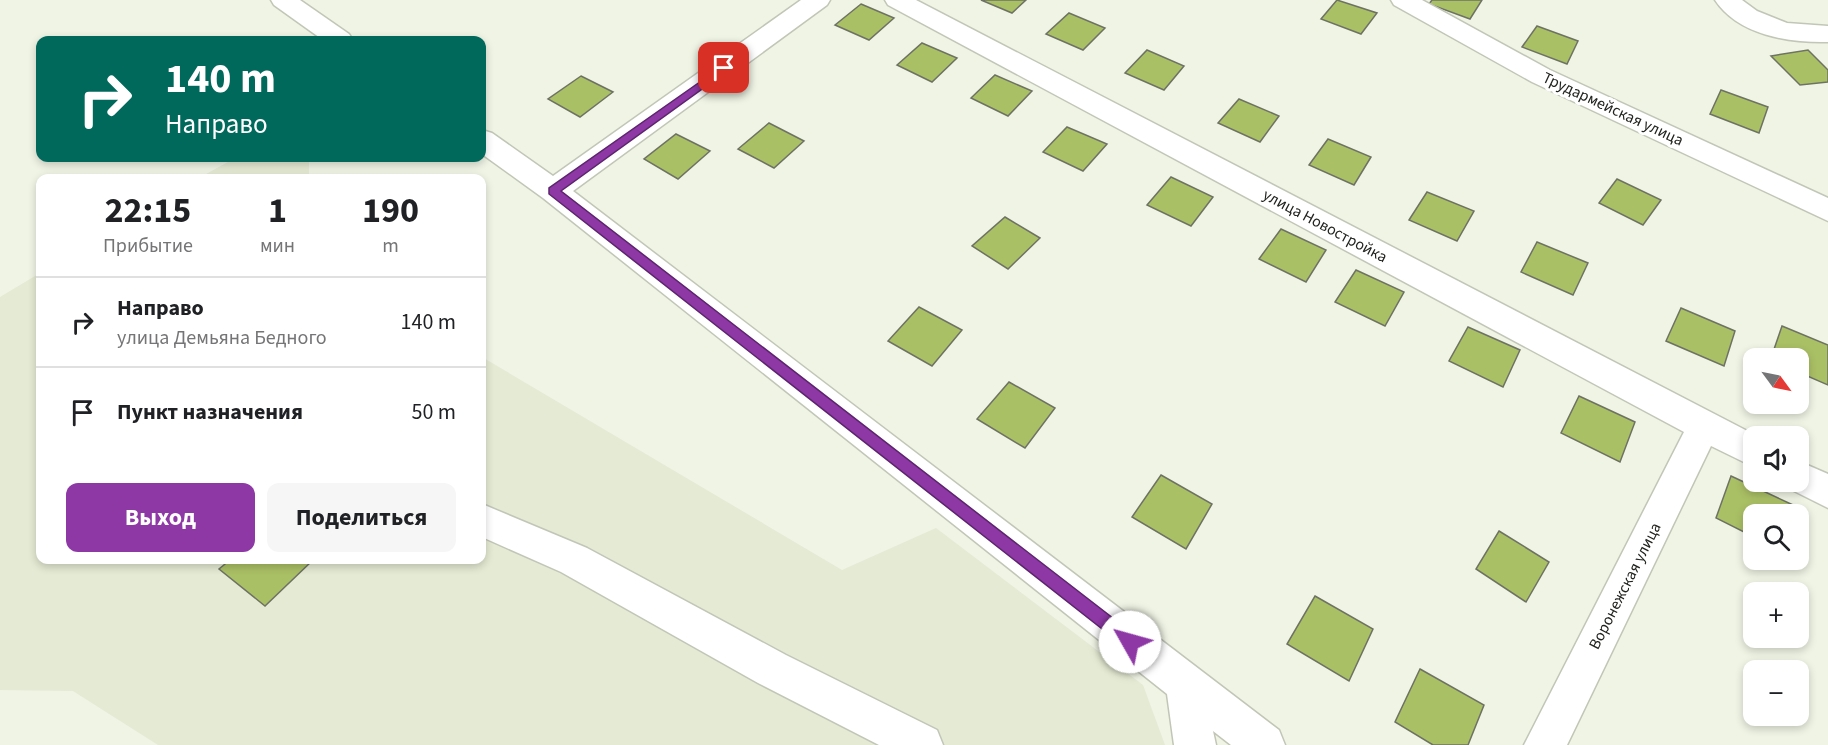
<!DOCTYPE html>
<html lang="ru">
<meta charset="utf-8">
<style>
:root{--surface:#fff;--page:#f6f6f6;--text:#202124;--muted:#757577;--line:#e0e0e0;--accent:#8e38a6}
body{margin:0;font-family:"Source Sans 3",sans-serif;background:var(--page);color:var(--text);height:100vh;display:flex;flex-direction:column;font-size:22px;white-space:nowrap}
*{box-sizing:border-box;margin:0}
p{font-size:20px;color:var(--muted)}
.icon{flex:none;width:33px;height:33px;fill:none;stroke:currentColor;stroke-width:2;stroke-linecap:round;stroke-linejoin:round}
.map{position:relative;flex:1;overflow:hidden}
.details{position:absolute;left:36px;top:174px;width:450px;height:390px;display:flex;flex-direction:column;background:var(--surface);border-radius:12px;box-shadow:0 3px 9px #0003}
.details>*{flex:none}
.top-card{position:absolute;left:36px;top:36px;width:450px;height:126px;border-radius:12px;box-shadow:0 3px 9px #0003;background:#00695c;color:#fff;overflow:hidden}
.needle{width:39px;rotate:123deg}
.buttons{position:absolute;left:1743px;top:348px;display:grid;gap:12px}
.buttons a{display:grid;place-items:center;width:66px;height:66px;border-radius:12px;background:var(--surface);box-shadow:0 3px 9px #0003;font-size:30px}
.pin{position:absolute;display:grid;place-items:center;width:51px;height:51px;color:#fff;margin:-26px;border-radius:12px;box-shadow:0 3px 9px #0006}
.me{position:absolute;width:66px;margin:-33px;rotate:308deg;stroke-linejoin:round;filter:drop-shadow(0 0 4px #0008)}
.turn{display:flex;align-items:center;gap:21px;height:126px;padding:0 30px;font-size:27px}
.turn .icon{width:78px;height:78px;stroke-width:2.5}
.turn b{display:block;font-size:42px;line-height:51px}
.eta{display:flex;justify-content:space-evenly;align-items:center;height:102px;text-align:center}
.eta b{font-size:36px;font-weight:700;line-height:42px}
.primary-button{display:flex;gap:12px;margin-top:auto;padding:12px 30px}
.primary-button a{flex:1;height:69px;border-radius:12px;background:var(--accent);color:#fff;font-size:24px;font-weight:700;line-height:69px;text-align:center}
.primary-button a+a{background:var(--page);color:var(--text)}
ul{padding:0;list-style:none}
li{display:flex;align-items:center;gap:18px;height:90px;padding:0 30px;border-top:2px solid var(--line)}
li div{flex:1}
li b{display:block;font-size:22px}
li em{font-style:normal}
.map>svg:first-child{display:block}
</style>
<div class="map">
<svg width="1828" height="745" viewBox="0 0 1828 745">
<rect width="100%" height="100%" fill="#eff4e5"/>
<g fill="#e4ead3">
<polygon points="235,158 309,158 309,178 199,178"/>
<polygon points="40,273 40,560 482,560 482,357 842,570 936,528 1143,685 1165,745 158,745 73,691 0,690 0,297"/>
</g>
<g fill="#aac065" stroke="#6e7264" stroke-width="1.5">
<polygon points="981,0 1026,0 1012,13"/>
<polygon points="1337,0 1377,13 1361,34 1321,19"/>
<polygon points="1432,0 1482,0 1470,19 1429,4"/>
<polygon points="861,4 894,18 869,40 835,25"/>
<polygon points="1069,13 1105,28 1083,50 1046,34"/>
<polygon points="1537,26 1578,41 1567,64 1522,47"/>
<polygon points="922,43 957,58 932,82 897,65"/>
<polygon points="1147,50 1184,66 1164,90 1125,73"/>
<polygon points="1808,50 1828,70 1828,82 1800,85 1771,56"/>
<polygon points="995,75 1032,91 1008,116 971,98"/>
<polygon points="581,76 613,92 580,117 548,99"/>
<polygon points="1721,90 1768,107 1759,133 1710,114"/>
<polygon points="1239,99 1279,116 1260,142 1218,123"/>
<polygon points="769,123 804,141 774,168 738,149"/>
<polygon points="1067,127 1107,144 1083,171 1043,152"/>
<polygon points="676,134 710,151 678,179 644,159"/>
<polygon points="1328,139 1371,157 1354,185 1309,165"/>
<polygon points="1171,177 1213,197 1191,226 1147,205"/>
<polygon points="1617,179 1661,200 1643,225 1599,203"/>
<polygon points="1427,192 1474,211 1457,241 1409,220"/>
<polygon points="1005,217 1040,238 1008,269 972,246"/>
<polygon points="1281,229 1326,250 1306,282 1259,259"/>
<polygon points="1537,242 1588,263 1573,295 1521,272"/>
<polygon points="1356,270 1404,292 1385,326 1335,302"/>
<polygon points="919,307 962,330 932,366 888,341"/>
<polygon points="1681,308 1735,331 1724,366 1666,341"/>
<polygon points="1782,326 1828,345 1828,385 1798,372 1798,358 1771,358"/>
<polygon points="1468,327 1520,350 1503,387 1449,361"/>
<polygon points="1009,382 1055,408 1025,448 977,419"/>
<polygon points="1579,396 1635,422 1620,462 1561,433"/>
<polygon points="1161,475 1212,504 1186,549 1132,517"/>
<polygon points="1731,476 1793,505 1790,514 1754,514 1754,537 1716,518"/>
<polygon points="1499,531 1549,562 1526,602 1476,569"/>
<polygon points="230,560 313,560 265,606 219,569"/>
<polygon points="1315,596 1373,629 1349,681 1287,644"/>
<polygon points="1420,669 1484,705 1468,745 1433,745 1395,722"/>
</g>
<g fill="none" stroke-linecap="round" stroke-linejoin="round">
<defs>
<g id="minor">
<polygon points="271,0 300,0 349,34 353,40 323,40 274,5"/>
<polygon points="801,0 830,0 827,5 573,191 1279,730 1285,745 1231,745 1213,731 1216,745 1174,745 1167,694 543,198 482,154 482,130 492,133 553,176"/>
<polygon points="885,0 916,0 1757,436 1754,436 1754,467 1711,446 1567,745 1524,745 1684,432 888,5"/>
<polygon points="1391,0 1422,0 1550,70 1828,198 1828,221 1532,82 1394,5"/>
<path d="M 1715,0 L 1742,0 L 1757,11 L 1787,23 L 1828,26 L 1828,42 C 1789,43 1738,35 1715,0 Z"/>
<polygon points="1798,461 1828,474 1828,508 1786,487 1783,482 1798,482"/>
<polygon points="482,504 587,548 786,655 937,730 943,745 879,745 758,683 561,572 482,537"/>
</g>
</defs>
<use href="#minor" stroke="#c1c6b7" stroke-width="3"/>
<use href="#minor" fill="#fff" fill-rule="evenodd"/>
</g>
<polygon fill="#8e38a6" stroke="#5c246c" stroke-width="1.5" points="724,65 727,66 727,71 561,191 1136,636 1138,642 1136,647 1130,650 1125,647 549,194 549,188"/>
<g text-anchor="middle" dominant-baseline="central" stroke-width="6" stroke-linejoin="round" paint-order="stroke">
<g font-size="16" fill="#21231e" stroke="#fff">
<text transform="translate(1613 109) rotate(25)">Трудармейская улица</text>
<text transform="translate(1325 226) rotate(28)">улица Новостройка</text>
<text transform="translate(1625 586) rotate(-63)">Воронежская улица</text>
</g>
</g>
</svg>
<div class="buttons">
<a><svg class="needle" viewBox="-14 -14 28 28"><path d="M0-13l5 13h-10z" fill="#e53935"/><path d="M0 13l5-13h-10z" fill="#757577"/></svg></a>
<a><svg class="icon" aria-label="sound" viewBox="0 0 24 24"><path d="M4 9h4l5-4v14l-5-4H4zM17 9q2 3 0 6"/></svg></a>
<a><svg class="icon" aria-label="search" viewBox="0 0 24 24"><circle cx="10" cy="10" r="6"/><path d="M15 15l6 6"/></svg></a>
<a>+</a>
<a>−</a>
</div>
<div class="pin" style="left:724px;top:68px;background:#d93025"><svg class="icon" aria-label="arrive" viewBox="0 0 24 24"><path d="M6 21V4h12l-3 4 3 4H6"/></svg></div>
<svg class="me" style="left:1130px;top:642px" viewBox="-20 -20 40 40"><circle r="19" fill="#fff"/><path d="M0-13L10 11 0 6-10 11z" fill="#8e38a6"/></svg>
<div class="top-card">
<div class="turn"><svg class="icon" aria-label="right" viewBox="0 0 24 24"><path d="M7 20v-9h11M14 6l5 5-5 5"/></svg><div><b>140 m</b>Направо</div></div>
</div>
<section class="details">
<div class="eta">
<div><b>22:15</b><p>Прибытие</p></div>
<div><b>1</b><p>мин</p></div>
<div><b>190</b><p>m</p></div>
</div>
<ul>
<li><svg class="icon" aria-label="right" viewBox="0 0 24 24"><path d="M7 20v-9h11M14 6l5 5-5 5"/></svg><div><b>Направо</b><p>улица Демьяна Бедного</p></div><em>140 m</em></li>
<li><svg class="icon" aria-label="arrive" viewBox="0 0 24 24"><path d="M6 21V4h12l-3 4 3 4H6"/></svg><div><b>Пункт назначения</b></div><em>50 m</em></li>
</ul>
<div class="primary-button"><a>Выход</a><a>Поделиться</a></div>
</section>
</div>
